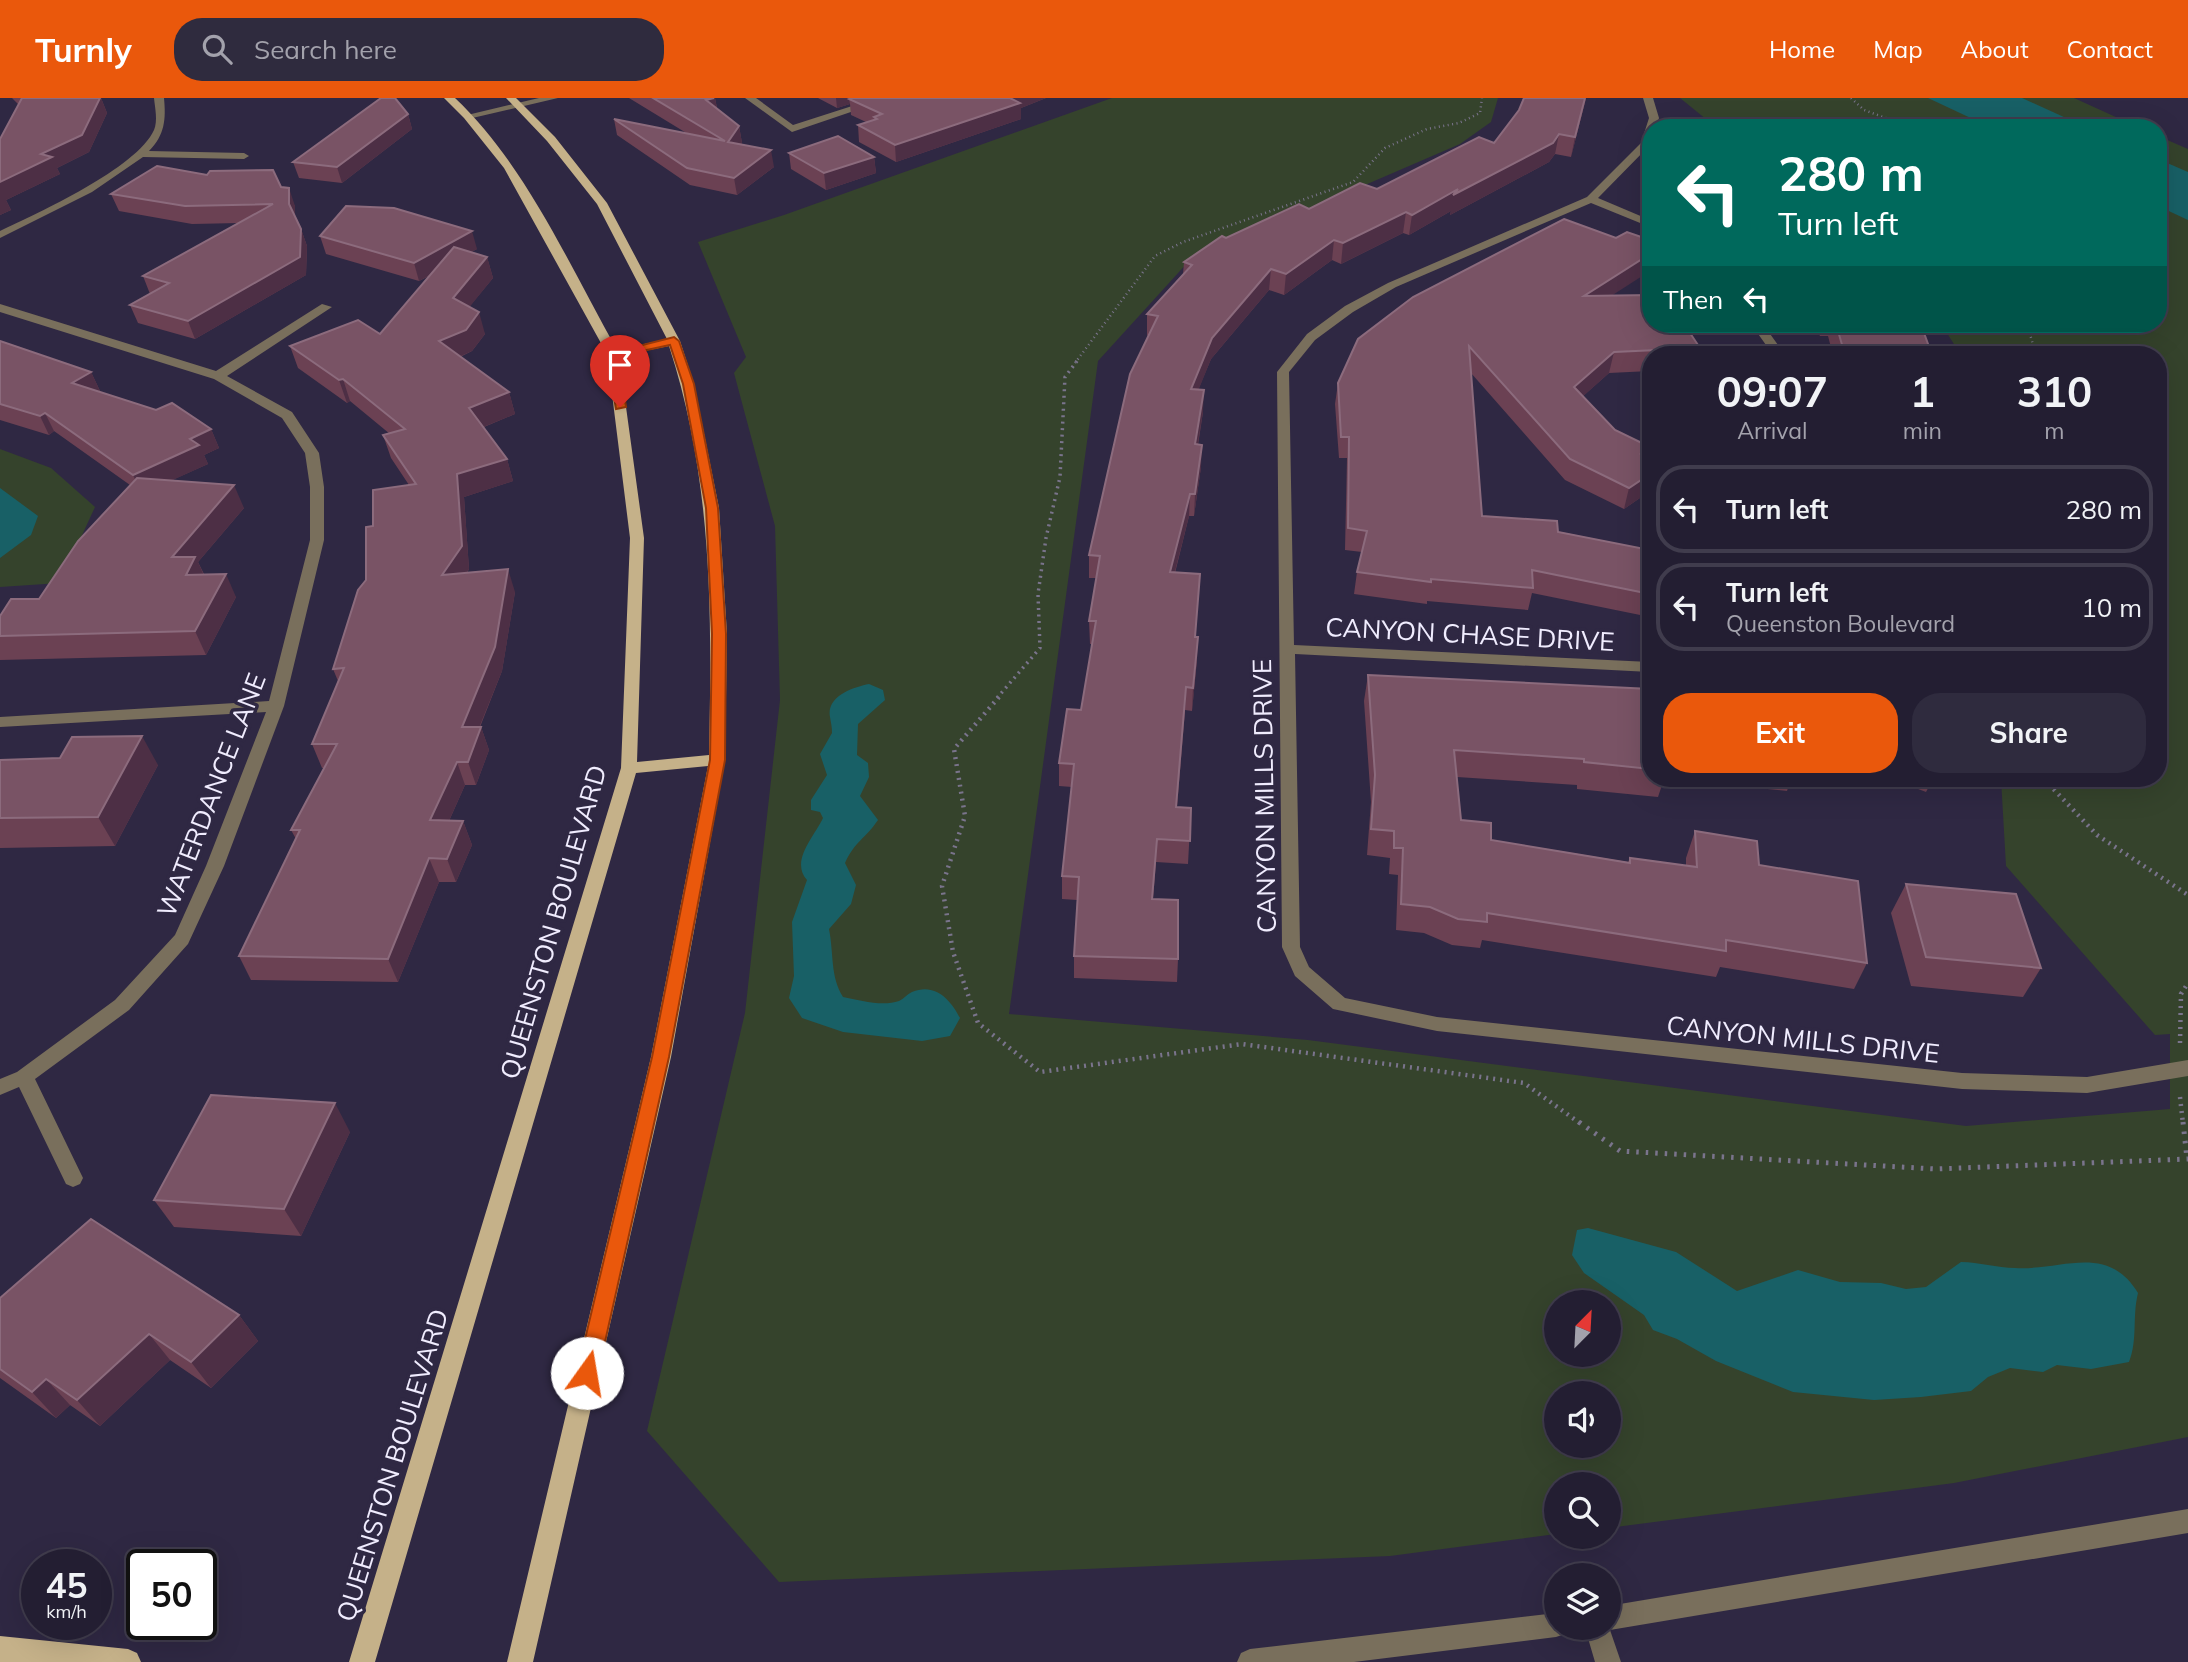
<!DOCTYPE html>
<style>
:root{--surface:#231e32;--page:#2f2b3e;--text:#f1f3f6;--muted:#a3a2ac;--line:#403c4d;--accent:#ea580c}
body{margin:0;font-family:Mulish,sans-serif;background:var(--page);color:var(--text);height:100vh;display:flex;flex-direction:column;font-size:26px;white-space:nowrap}
*{box-sizing:border-box;margin:0}
p{font-size:23px;color:var(--muted)}
.icon{flex:none;width:38px;height:38px;fill:none;stroke:currentColor;stroke-width:2;stroke-linecap:round;stroke-linejoin:round}
.map{position:relative;flex:1;overflow:hidden}
.details{position:absolute;left:1642px;top:248px;width:525px;height:441px;display:flex;flex-direction:column;background:var(--surface);border-radius:28px;box-shadow:0 7px 28px #0002,0 0 0 2px var(--line)}
.details>*{flex:none}
.top-card{position:absolute;left:1642px;top:21px;width:525px;height:214px;border-radius:28px;box-shadow:0 7px 28px #0002,0 0 0 2px var(--line);background:#00695c;color:#fff;overflow:hidden}
.needle{width:46px;rotate:24deg}
.controls{position:absolute;left:1544px;top:1192px;display:grid;gap:14px}
.controls a{display:grid;place-items:center;width:77px;height:77px;border-radius:50%;background:var(--surface);box-shadow:0 7px 28px #0002,0 0 0 2px var(--line);font-size:35px}
.speed{position:absolute;left:21px;top:1451px;display:flex;gap:14px;font-size:35px;font-weight:700;text-align:center}
.speed>*{display:grid;place-content:center;width:91px;height:91px;border-radius:50%;background:var(--surface);box-shadow:0 7px 28px #0002,0 0 0 2px var(--line);line-height:1}
.speed small{font-size:18px;font-weight:400}
.speed .limit{border:4px solid #111;border-radius:10px;background:#fff;color:#111}
.pin{position:absolute;display:grid;place-items:center;width:60px;height:60px;color:#fff;margin:-72px -30px;border-radius:50% 50% 50% 0;rotate:-45deg;box-shadow:0 0 7px #0007}
.pin .icon{rotate:45deg}
.me{position:absolute;width:77px;margin:-38px;rotate:13deg;stroke-linejoin:round;filter:drop-shadow(0 0 5px #0008)}
.turn{display:flex;align-items:center;gap:24px;height:147px;padding:0 21px;font-size:32px}
.turn .icon{width:91px;height:91px;stroke-width:2.5}
.turn b{display:block;font-size:49px;line-height:60px}
.then{display:flex;align-items:center;height:66px;padding:0 21px;background:#0003;gap:14px;font-size:26px}
.eta{display:flex;justify-content:space-evenly;align-items:center;height:119px;text-align:center}
.eta b{font-size:42px;font-weight:700;line-height:49px}
.cta{display:flex;gap:14px;margin-top:auto;padding:14px 21px}
.cta a{flex:1;height:80px;border-radius:28px;background:var(--accent);color:#fff;font-size:28px;font-weight:700;line-height:80px;text-align:center}
.cta a+a{background:var(--page);color:var(--text)}
ul{padding:0;list-style:none}
li{display:flex;align-items:center;gap:21px;height:88px;margin:0 14px 10px;padding:0 7px;border:4px solid var(--line);border-radius:28px}
li div{flex:1}
li b{display:block;font-size:26px}
li em{font-style:normal}
header{display:flex;align-items:center;gap:42px;box-sizing:border-box;height:98px;padding:0 35px;background:var(--accent);color:#fff}
header strong{font-size:33px}
nav{display:flex;gap:38px;margin-inline-start:auto;font-size:24px}
.search{width:490px;height:63px;background:var(--page);display:flex;align-items:center;gap:18px;box-sizing:border-box;padding:0 24px;border-radius:28px;color:var(--muted);font-size:26px}
.map>svg:first-child{display:block}
</style>
<header>
<strong>Turnly</strong>
<div class="search"><svg class="icon" aria-label="search" viewBox="0 0 24 24"><circle cx="10" cy="10" r="6"/><path d="M15 15l6 6"/></svg>Search here</div>
<nav><a>Home</a><a>Map</a><a>About</a><a>Contact</a></nav>
</header>
<div class="map">
<svg width="2188" height="1564" viewBox="0 0 2188 1564">
<rect width="100%" height="100%" fill="#2f2843"/>
<g fill="#35432c" fill-rule="evenodd">
<path d="M 1112,0 L 1498,0 L 1491,24 L 1460,46 L 1189,163 L 1098,263 L 1009,916 L 1308,942 L 1966,1028 L 2170,1011 L 2170,936 L 2155,937 L 2006,768 L 2001,681 L 2158,681 L 2158,257 L 1961,257 L 1941,226 L 2158,226 L 2158,38 L 2188,51 L 2188,1339 L 1954,1385 L 1608,1430 L 1608,1386 L 1556,1386 L 1556,1436 L 1390,1458 L 779,1484 L 647,1333 L 745,915 L 780,602 L 775,428 L 734,275 L 746,259 L 698,144 L 784,117 ZM 1556,1204 L 1608,1204 L 1608,1256 L 1556,1256 ZM 1556,1295 L 1608,1295 L 1608,1348 L 1556,1348 Z"/>
<polygon points="1680,0 2074,0 2140,30 1717,30"/>
<polygon points="0,351 51,370 95,409 60,485 0,489"/>
</g>
<g fill="#186066">
<polygon points="1928,0 2022,0 2088,30 1992,30"/>
<polygon points="2158,61 2188,74 2188,122 2158,108"/>
<polygon points="0,390 38,418 31,437 0,460"/>
<path d="M 869,586 L 883,592 L 885,602 L 858,626 L 857,657 L 868,665 L 869,679 L 860,698 L 878,722 C 865,741 855,743 845,765 L 856,787 L 851,806 L 829,831 C 834,856 830,878 843,899 C 860,902 882,909 899,903 C 904,901 907,896 912,894 C 935,884 951,902 960,920 L 950,938 L 922,943 L 843,934 L 802,920 L 789,900 L 794,878 L 792,824 L 807,782 C 790,763 814,739 823,720 L 820,714 L 811,712 L 811,702 L 827,677 L 820,656 L 832,635 C 832,629 831,625 830,619 C 826,598 854,589 869,586 Z"/>
<path d="M 1588,1130 L 1676,1154 L 1737,1193 L 1798,1172 L 1840,1184 L 1881,1185 L 1906,1191 L 1926,1189 L 1961,1164 C 1979,1164 1997,1170 2015,1170 C 2061,1173 2107,1144 2138,1195 C 2132,1219 2138,1241 2129,1264 L 2091,1271 L 2057,1267 L 2043,1274 L 2010,1270 L 1988,1279 L 1971,1293 L 1921,1299 L 1874,1302 L 1793,1294 L 1716,1263 L 1677,1241 L 1653,1232 L 1644,1217 L 1584,1175 L 1572,1157 L 1577,1132 Z"/>
</g>
<g fill="none" stroke-linecap="round" stroke-linejoin="round">
<g stroke="#7a748c" stroke-width="2.5" stroke-dasharray="1 3.5" stroke-linecap="butt">
<polyline points="1851,0 1864,12 1913,30"/>
<polyline points="2027,226 2036,257"/>
<polyline points="1075,265 1155,158 1183,144 1353,84 1385,50 1427,31 1459,25 1480,15 1482,0"/>
</g>
<polyline stroke="#7a748c" stroke-width="3.5" stroke-dasharray="2 4.5" stroke-linecap="butt" points="997,600 1040,550 1038,496 1046,440 1060,379 1065,279 1077,263"/>
<g stroke="#7a748c" stroke-width="4.5" stroke-dasharray="2 5" stroke-linecap="butt">
<polyline points="999,599 954,651 965,718 942,788 953,854 978,925 1040,974 1242,946 1524,985 1581,1026"/>
<polyline points="2044,681 2097,737 2188,797"/>
<polyline points="2180,945 2181,896 2188,885"/>
<polyline points="2180,999 2183,1026"/>
</g>
<g stroke="#7a748c" stroke-width="5" stroke-dasharray="2.5 7" stroke-linecap="butt">
<polyline points="1579,1024 1620,1053 1936,1071 2188,1061"/>
<polyline points="2183,1024 2187,1061"/>
</g>
<g fill="#796f5c" fill-rule="evenodd">
<path d="M 154,0 L 164,0 C 166,21 165,37 149,53 L 244,55 L 249,58 L 244,61 L 143,59 L 92,94 L 0,140 L 0,133 C 38,115 137,70 154,32 C 158,23 155,10 154,0 Z"/>
<polygon points="539,0 558,0 468,21 463,18"/>
<polygon points="745,0 756,0 793,27 877,0 892,0 792,34"/>
<polygon points="1643,0 1653,0 1659,20 1656,30 1650,30 1650,47 1598,100 1650,122 1650,129 1591,105 1396,189 1353,214 1315,242 1289,274 1294,547 1650,564 1650,574 1295,556 1300,849 1309,869 1345,900 1437,919 1962,975 2087,979 2188,962 2188,978 2087,995 1962,991 1437,933 1333,911 1295,878 1282,849 1277,274 1307,236 1345,208 1388,185 1587,99 1641,45 1649,20"/>
<polygon points="0,206 216,273 322,206 332,209 227,278 292,314 319,355 324,389 324,442 284,608 224,768 188,846 129,912 35,981 83,1080 80,1086 73,1089 66,1086 19,989 0,997 0,981 17,974 115,902 175,837 206,768 266,614 0,629 0,619 269,603 310,442 310,389 305,355 282,320 214,281 0,214"/>
<polygon points="1751,226 1763,226 1778,247 1779,257 1767,257 1766,247"/>
<polygon points="2188,1411 2188,1435 1610,1532 1621,1564 1595,1564 1585,1530 1608,1530 1608,1508"/>
<polygon points="1556,1515 1556,1530 1567,1530 1565,1536 1556,1539 1354,1564 1237,1564 1241,1555 1250,1551"/>
</g>
<g fill="#c5b189" fill-rule="evenodd">
<path d="M 444,0 L 455,0 C 526,67 569,167 617,252 L 667,241 L 597,106 L 547,43 L 506,0 L 516,0 L 555,39 L 607,105 L 680,243 L 694,286 L 719,410 L 727,536 L 725,662 L 671,959 L 533,1564 L 507,1564 L 651,959 L 708,668 L 636,675 L 375,1564 L 349,1564 L 621,670 L 630,440 L 607,256 L 504,70 L 464,20 ZM 669,248 C 713,383 712,517 709,657 L 637,664 L 644,440 L 619,258 Z"/>
<polygon points="0,1538 128,1551 137,1555 141,1564 0,1564"/>
</g>
</g>
<g fill="#6b4153">
<polygon points="12,0 101,0 107,15 89,54 57,70 60,76 6,102 11,112 0,117 0,41 19,7"/>
<polygon points="629,0 715,0 717,10 739,28 742,45 741,46 774,69 737,97 690,87 617,37 614,21 688,36"/>
<polygon points="818,0 1046,0 1021,10 1021,21 896,64 859,44 858,27 866,24 851,17 850,6 837,10"/>
<polygon points="1523,0 1586,0 1571,59 1555,56 1549,64 1450,117 1451,113 1409,137 1403,135 1341,166 1332,162 1284,197 1269,192 1211,261 1198,292 1203,314 1198,347 1201,369 1194,418 1189,418 1175,475 1196,539 1197,562 1192,613 1185,612 1177,709 1191,710 1188,766 1156,764 1153,801 1178,861 1177,884 1074,880 1074,858 1077,802 1062,801 1062,778 1072,689 1059,688 1059,665 1081,612 1092,546 1090,546 1089,523 1096,480 1089,480 1089,457 1148,238 1147,237 1147,216 1183,176 1184,164 1226,140 1309,111 1377,91 1494,45 1519,12"/>
<polygon points="408,16 412,31 342,85 299,80 293,64"/>
<polygon points="789,55 874,59 876,75 826,92 791,71"/>
<polygon points="281,89 295,108 295,118 301,131 307,148 306,177 195,241 138,225 130,207 150,196 143,178 240,125 192,126 119,113 111,96"/>
<polygon points="320,138 477,151 471,154 487,159 493,180 469,209 485,236 472,253 460,259 509,294 515,316 484,329 507,361 513,383 464,399 469,471 467,475 515,494 502,573 480,629 481,629 489,652 476,687 465,687 449,723 463,723 472,747 456,784 439,784 398,884 251,882 239,858 296,741 291,732 325,670 322,670 312,646 338,583 333,571 366,482 373,428 409,387 391,360 383,337 390,336 350,303 347,305 298,270 290,248 380,236 429,178 419,183 326,156"/>
<polygon points="1612,198 1700,250 1698,257 1650,257 1650,273 1609,275 1583,298 1615,332 1650,361 1650,393 1624,411 1565,382 1471,275 1482,418 1650,452 1650,519 1532,495 1528,512 1427,503 1427,506 1354,496 1357,474 1362,454 1345,452 1347,360 1339,360 1335,306 1338,285"/>
<polygon points="1813,226 1899,226 1904,233 1932,257 1833,257 1828,238 1820,238"/>
<polygon points="0,243 91,274 100,293 99,294 211,331 219,350 204,357 208,366 172,382 244,410 198,464 204,476 236,499 206,557 0,562 0,518 39,501 130,387 54,333 49,337 0,322"/>
<polygon points="1368,577 1650,591 1650,681 1664,681 1658,699 1577,691 1577,687 1457,679 1461,722 1491,742 1628,764 1630,760 1686,768 1686,760 1695,733 1759,767 1867,865 1854,891 1720,869 1716,879 1482,842 1480,850 1452,847 1424,835 1396,832 1398,777 1389,776 1390,760 1367,757 1371,704 1364,603"/>
<polygon points="0,662 158,667 115,748 0,750"/>
<polygon points="1668,681 1791,681 1787,693"/>
<polygon points="1892,681 1933,681 1926,694"/>
<polygon points="1906,786 2041,870 2023,899 1911,888 1891,815"/>
<polygon points="350,1034 301,1138 174,1129 154,1102"/>
<polygon points="0,1200 239,1217 258,1243 211,1290 170,1262 100,1328 70,1307 56,1320 0,1280"/>
</g>
<g fill="#4d2f45">
<polygon points="100,0 101,0 107,15 89,54 57,70 60,76 6,102 11,112 0,117 0,84 41,56"/>
<polygon points="715,0 718,16 706,2"/>
<polygon points="836,0 868,0 849,1 850,6 837,10"/>
<polygon points="1009,0 1046,0 1021,10 1021,21 896,64 895,47"/>
<polygon points="1585,0 1586,0 1571,59 1575,39"/>
<polygon points="408,16 412,31 342,85 337,69"/>
<polygon points="739,28 742,45 731,60 728,44"/>
<polygon points="1559,36 1555,56 1549,64 1450,117 1451,113 1409,137 1412,117"/>
<polygon points="771,52 774,69 737,97 734,80"/>
<polygon points="874,59 876,75 826,92 824,75"/>
<polygon points="289,90 295,108 295,123 289,106"/>
<polygon points="1406,114 1403,135 1341,166 1343,145"/>
<polygon points="301,131 307,148 306,177 195,241 188,223"/>
<polygon points="472,133 477,151 419,183 414,165"/>
<polygon points="1334,142 1332,162 1284,197 1286,176"/>
<polygon points="1650,156 1650,173 1580,218 1584,198"/>
<polygon points="487,159 493,180 459,222 453,200"/>
<polygon points="1271,171 1269,192 1211,261 1190,313 1191,291 1212,240"/>
<polygon points="479,214 485,236 472,253 445,265 439,243"/>
<polygon points="1614,254 1609,275 1570,310 1574,289"/>
<polygon points="91,274 100,293 81,304 72,285"/>
<polygon points="343,281 350,303 347,305 339,282"/>
<polygon points="1204,292 1203,314 1194,368 1195,346"/>
<polygon points="509,294 515,316 476,332 469,310"/>
<polygon points="45,315 54,333 49,337 40,318"/>
<polygon points="211,331 219,350 204,357 208,366 142,396 133,377 190,341"/>
<polygon points="1202,347 1201,369 1194,418 1195,396"/>
<polygon points="1650,350 1650,354 1646,370 1641,356"/>
<polygon points="507,361 513,383 464,399 469,471 450,500 442,477 457,376"/>
<polygon points="1650,376 1650,393 1624,411 1629,390"/>
<polygon points="234,387 244,410 198,464 206,482 196,500 172,459"/>
<polygon points="1190,396 1189,418 1169,497 1170,474"/>
<polygon points="508,471 515,494 502,573 470,652 462,629"/>
<polygon points="226,476 236,499 206,557 195,533"/>
<polygon points="1198,539 1197,562 1192,613 1193,590"/>
<polygon points="1186,589 1185,612 1175,732 1176,709"/>
<polygon points="481,629 489,652 476,687 468,664"/>
<polygon points="142,638 158,667 115,748 98,719"/>
<polygon points="457,664 465,687 439,745 430,722"/>
<polygon points="463,723 472,747 456,784 447,761"/>
<polygon points="429,760 439,784 398,884 388,861"/>
<polygon points="335,1005 350,1034 301,1138 284,1111"/>
<polygon points="239,1217 258,1243 211,1290 191,1264"/>
<polygon points="149,1236 170,1262 100,1328 77,1302"/>
<polygon points="46,1281 70,1307 56,1320 32,1294"/>
</g>
<g fill="#795365" stroke="#8c6b7d" stroke-width="2">
<polygon points="22,0 100,0 82,37 41,56 52,59 0,84 0,41"/>
<polygon points="381,0 395,0 408,16 337,69 293,64"/>
<polygon points="653,0 714,0 706,2 739,28 728,44 771,52 734,80 687,70 614,21 725,43"/>
<polygon points="851,0 1010,0 1020,5 895,47 858,27 877,21 874,19 882,16 849,1"/>
<polygon points="1524,0 1585,0 1575,39 1559,36 1553,45 1453,97 1458,91 1412,117 1406,114 1343,145 1334,142 1286,176 1271,171 1212,240 1191,291 1204,292 1195,346 1202,347 1195,396 1190,396 1170,474 1200,476 1195,539 1198,539 1193,590 1186,589 1176,709 1191,710 1190,743 1157,741 1152,801 1178,802 1178,861 1074,858 1079,779 1062,778 1074,666 1059,665 1067,611 1081,612 1096,523 1089,523 1100,458 1089,457 1130,276 1158,218 1147,216 1192,167 1184,164 1222,138 1226,140 1299,106 1309,111 1360,85 1377,91 1479,39 1494,45 1519,12"/>
<polygon points="838,38 874,59 824,75 789,55"/>
<polygon points="157,68 207,77 210,73 273,72 281,89 289,90 289,106 301,131 300,159 188,223 130,207 169,185 143,178 273,106 185,108 111,96"/>
<polygon points="346,108 394,110 472,133 414,165 320,138"/>
<polygon points="1564,121 1616,140 1627,134 1650,142 1650,156 1584,198 1650,197 1650,226 1684,226 1700,250 1614,254 1574,289 1615,332 1650,349 1650,350 1641,356 1650,361 1650,376 1629,390 1570,361 1469,248 1482,418 1557,423 1558,434 1650,452 1650,496 1532,472 1533,490 1431,481 1431,484 1357,474 1367,433 1348,430 1349,339 1341,339 1338,285 1358,241 1413,199"/>
<polygon points="454,149 487,159 453,200 479,214 466,232 439,243 509,294 469,310 507,361 457,376 462,448 442,477 508,471 495,549 462,629 481,629 468,664 457,664 430,722 463,723 447,761 429,760 388,861 239,858 300,732 291,732 337,646 312,646 344,570 333,571 358,492 366,482 366,429 373,428 373,392 416,386 383,337 405,331 343,281 339,282 290,248 358,222 380,236"/>
<polygon points="1836,226 1899,226 1904,233 1924,235 1932,257 1845,257"/>
<polygon points="0,243 91,274 72,285 156,312 172,305 211,331 190,341 199,347 133,377 45,315 40,318 0,306"/>
<polygon points="137,380 234,387 172,459 195,459 186,477 226,476 195,533 0,538 0,518 11,501 39,501 78,443"/>
<polygon points="1368,577 1650,591 1650,671 1584,664 1584,661 1454,652 1461,722 1491,725 1491,742 1630,765 1630,760 1697,769 1695,733 1757,743 1759,767 1858,783 1867,865 1726,842 1726,853 1487,815 1487,824 1458,821 1430,809 1401,806 1403,750 1394,750 1394,733 1371,731 1375,677"/>
<polygon points="142,638 98,719 0,720 0,662 60,660 72,639"/>
<polygon points="1906,786 2016,796 2041,870 1926,859"/>
<polygon points="211,997 335,1005 284,1111 154,1102"/>
<polygon points="91,1121 239,1217 191,1264 149,1236 77,1302 46,1281 32,1294 0,1271 0,1200"/>
</g>
<polygon fill="#ea580c" stroke="#983908" stroke-width="2" points="674,239 679,243 694,286 718,410 726,536 725,662 669,959 598,1275 595,1281 587,1284 580,1281 577,1275 652,959 710,662 712,536 706,410 683,286 670,247 619,258 626,309 616,311 607,256"/>
<g text-anchor="middle" dominant-baseline="central" stroke-width="7" stroke-linejoin="round" paint-order="stroke">
<g font-size="26" fill="#f0ecfe" stroke="#2f2843">
<text transform="translate(1470 536) rotate(3)">CANYON CHASE DRIVE</text>
<text transform="translate(211 697) rotate(-69)">WATERDANCE LANE</text>
<text transform="translate(1264 698) rotate(-91)">CANYON MILLS DRIVE</text>
<text transform="translate(553 824) rotate(-74)">QUEENSTON BOULEVARD</text>
<text transform="translate(1803 941) rotate(6)">CANYON MILLS DRIVE</text>
<text transform="translate(392 1367) rotate(-73)">QUEENSTON BOULEVARD</text>
</g>
</g>
</svg>
<div class="controls">
<a><svg class="needle" viewBox="-14 -14 28 28"><path d="M0-13l5 13h-10z" fill="#e53935"/><path d="M0 13l5-13h-10z" fill="#a3a2ac"/></svg></a>
<a><svg class="icon" aria-label="sound" viewBox="0 0 24 24"><path d="M4 9h4l5-4v14l-5-4H4zM17 9q2 3 0 6"/></svg></a>
<a><svg class="icon" aria-label="search" viewBox="0 0 24 24"><circle cx="10" cy="10" r="6"/><path d="M15 15l6 6"/></svg></a>
<a><svg class="icon" aria-label="layers" viewBox="0 0 24 24"><path d="M12 4l9 5-9 5-9-5zM3 14l9 5 9-5"/></svg></a>
</div>
<div class="speed"><div>45<small>km/h</small></div><div class="limit">50</div></div>
<div class="pin" style="left:620px;top:309px;background:#d93025"><svg class="icon" aria-label="arrive" viewBox="0 0 24 24"><path d="M6 21V4h12l-3 4 3 4H6"/></svg></div>
<svg class="me" style="left:587px;top:1275px" viewBox="-20 -20 40 40"><circle r="19" fill="#fff"/><path d="M0-13L10 11 0 6-10 11z" fill="#ea580c"/></svg>
<div class="top-card">
<div class="turn"><svg class="icon" aria-label="left" viewBox="0 0 24 24"><path d="M17 20v-9H6M10 6l-5 5 5 5"/></svg><div><b>280 m</b>Turn left</div></div>
<div class="then">Then<svg class="icon" aria-label="left" viewBox="0 0 24 24"><path d="M17 20v-9H6M10 6l-5 5 5 5"/></svg></div>
</div>
<section class="details">
<div class="eta">
<div><b>09:07</b><p>Arrival</p></div>
<div><b>1</b><p>min</p></div>
<div><b>310</b><p>m</p></div>
</div>
<ul>
<li><svg class="icon" aria-label="left" viewBox="0 0 24 24"><path d="M17 20v-9H6M10 6l-5 5 5 5"/></svg><div><b>Turn left</b></div><em>280 m</em></li>
<li><svg class="icon" aria-label="left" viewBox="0 0 24 24"><path d="M17 20v-9H6M10 6l-5 5 5 5"/></svg><div><b>Turn left</b><p>Queenston Boulevard</p></div><em>10 m</em></li>
</ul>
<div class="cta"><a>Exit</a><a>Share</a></div>
</section>
</div>
